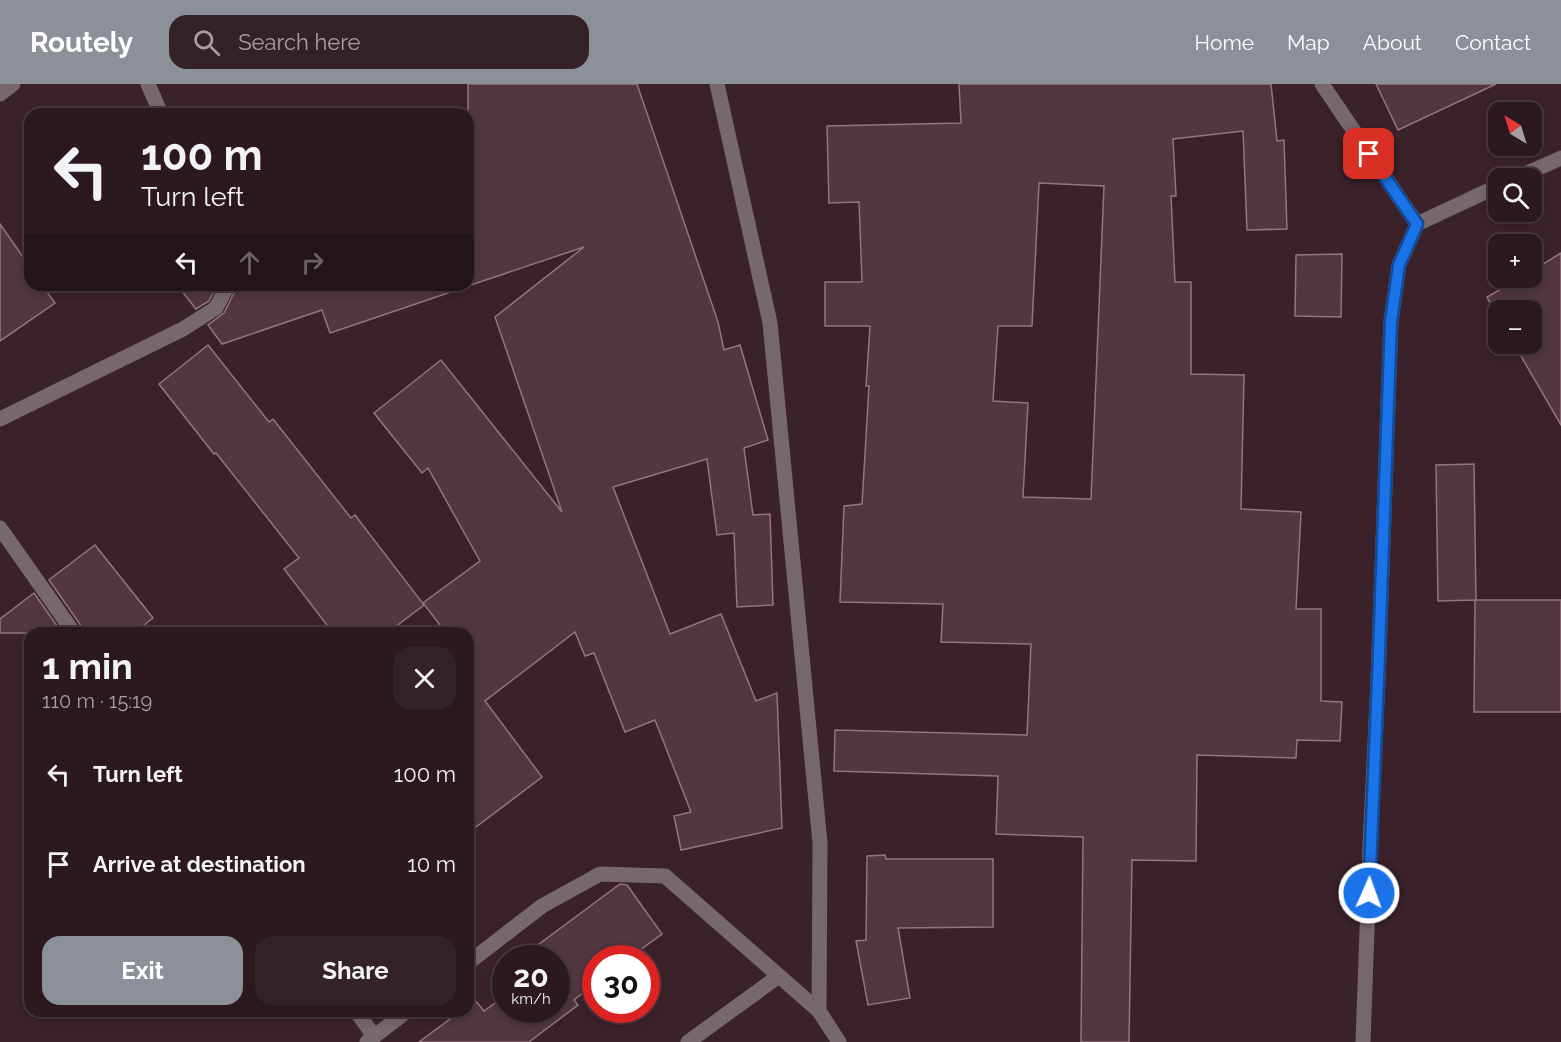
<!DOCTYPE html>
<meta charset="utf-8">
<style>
:root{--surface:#2c1920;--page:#342229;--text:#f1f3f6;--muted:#a6a0a5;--line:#48383e;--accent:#8c9099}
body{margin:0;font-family:Raleway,sans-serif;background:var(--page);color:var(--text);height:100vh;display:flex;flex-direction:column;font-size:22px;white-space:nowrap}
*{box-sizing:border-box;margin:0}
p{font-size:20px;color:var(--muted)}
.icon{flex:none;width:33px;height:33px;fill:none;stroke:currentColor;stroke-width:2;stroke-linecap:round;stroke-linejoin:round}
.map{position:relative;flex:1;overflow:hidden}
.side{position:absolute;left:24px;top:543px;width:450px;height:390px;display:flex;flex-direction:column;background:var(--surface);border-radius:18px;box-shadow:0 3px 9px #0003,0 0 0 2px var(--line)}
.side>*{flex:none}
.top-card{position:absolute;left:24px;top:24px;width:450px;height:183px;border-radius:18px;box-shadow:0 3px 9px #0003,0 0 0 2px var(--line);background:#2c1920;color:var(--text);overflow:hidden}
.needle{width:39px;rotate:322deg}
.tools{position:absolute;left:1488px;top:18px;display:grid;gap:12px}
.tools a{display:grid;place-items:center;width:54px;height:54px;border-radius:12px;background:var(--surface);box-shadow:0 3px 9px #0003,0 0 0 2px var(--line);font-size:30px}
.speed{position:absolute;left:492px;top:861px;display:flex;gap:12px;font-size:30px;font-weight:700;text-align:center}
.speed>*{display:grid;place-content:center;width:78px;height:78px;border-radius:50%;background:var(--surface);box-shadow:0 3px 9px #0003,0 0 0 2px var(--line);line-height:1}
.speed small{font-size:15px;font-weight:400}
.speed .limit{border:9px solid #d22;background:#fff;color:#111}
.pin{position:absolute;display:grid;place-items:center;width:51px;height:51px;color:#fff;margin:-26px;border-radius:12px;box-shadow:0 3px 9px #0006}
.me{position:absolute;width:66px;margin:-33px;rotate:2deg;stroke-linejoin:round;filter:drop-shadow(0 0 4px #0008)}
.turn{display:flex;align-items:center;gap:21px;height:126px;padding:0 18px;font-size:27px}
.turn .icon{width:78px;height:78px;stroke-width:2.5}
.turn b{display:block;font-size:42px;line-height:51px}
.lanes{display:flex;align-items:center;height:57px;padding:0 18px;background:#0003;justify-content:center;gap:30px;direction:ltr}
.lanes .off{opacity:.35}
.round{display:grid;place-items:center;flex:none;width:63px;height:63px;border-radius:18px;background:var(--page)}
.headline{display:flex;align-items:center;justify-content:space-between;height:102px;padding:0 18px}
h1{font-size:36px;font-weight:700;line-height:45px}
.action{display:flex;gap:12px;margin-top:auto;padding:12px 18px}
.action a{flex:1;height:69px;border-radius:18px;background:var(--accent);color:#fff;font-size:24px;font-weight:700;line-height:69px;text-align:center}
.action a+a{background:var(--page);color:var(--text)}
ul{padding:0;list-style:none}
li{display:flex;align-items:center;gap:18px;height:90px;padding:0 18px}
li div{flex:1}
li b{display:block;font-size:22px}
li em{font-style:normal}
header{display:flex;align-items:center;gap:36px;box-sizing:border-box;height:84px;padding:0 30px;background:var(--accent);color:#fff}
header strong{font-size:28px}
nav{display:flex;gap:33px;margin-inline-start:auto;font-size:21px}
.search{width:420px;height:54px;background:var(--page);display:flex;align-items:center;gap:15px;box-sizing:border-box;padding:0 21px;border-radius:18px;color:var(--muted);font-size:22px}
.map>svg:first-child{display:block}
</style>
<header>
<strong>Routely</strong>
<div class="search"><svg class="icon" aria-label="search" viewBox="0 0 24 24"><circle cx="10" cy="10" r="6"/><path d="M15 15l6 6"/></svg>Search here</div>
<nav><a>Home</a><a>Map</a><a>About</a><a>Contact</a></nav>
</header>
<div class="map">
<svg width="1561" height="958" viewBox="0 0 1561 958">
<rect width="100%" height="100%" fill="#3b212a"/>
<g fill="#523640" stroke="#95747f" stroke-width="1.5" fill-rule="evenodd">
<polygon points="468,0 637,0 718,238 724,266 740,261 768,356 744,364 753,431 770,430 773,521 737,523 734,449 717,451 707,375 613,403 670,550 721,530 756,617 777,609 782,744 681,766 674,732 691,728 655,636 625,648 594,569 585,572 575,548 485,617 542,693 468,749 468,549 446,549 423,519 480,477 428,384 422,389 374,329 441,276 562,428 495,233 584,163 468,202"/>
<path d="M 959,0 L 1271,0 L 1277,57 L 1284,56 L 1287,145 L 1247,146 L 1243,47 L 1173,55 L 1176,112 L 1171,112 L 1175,198 L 1191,198 L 1191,290 L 1244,291 L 1241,425 L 1301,428 L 1296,525 L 1321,525 L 1321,617 L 1342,618 L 1340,657 L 1297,656 L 1296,674 L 1197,671 L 1196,777 L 1132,776 L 1129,958 L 1081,958 L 1083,753 L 996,750 L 998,692 L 834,687 L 835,646 L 1027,651 L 1031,560 L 941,558 L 943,520 L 840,518 L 844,422 L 862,420 L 869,302 L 866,302 L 870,242 L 825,242 L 825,198 L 862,198 L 859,118 L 829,119 L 827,42 L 961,39 ZM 1039,99 L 1104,102 L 1091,415 L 1023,413 L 1028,319 L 993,317 L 998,242 L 1032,242 Z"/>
<polygon points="1376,0 1496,0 1398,46"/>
<polygon points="0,140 30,183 30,201 42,201 55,219 0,257"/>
<polygon points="1561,169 1561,341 1514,260 1532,260 1532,226 1498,226 1498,234 1487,213 1520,194 1532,194 1532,187"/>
<polygon points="1342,170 1341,233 1295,232 1296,171"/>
<polygon points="177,201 217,201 209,217 196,225"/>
<polygon points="238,201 453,201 454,207 330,249 322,226 222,260 208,241 224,229"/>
<polygon points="208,261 269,338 273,335 351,434 355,431 424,521 387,549 333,549 284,485 299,474 216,369 214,370 159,300"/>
<polygon points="1474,380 1476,516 1561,516 1561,628 1474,628 1475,516 1438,517 1436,381"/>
<polygon points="95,461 153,534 134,549 84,549 82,543 49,496"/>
<polygon points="34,509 62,549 0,549 0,535"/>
<polygon points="885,771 886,775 993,775 993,843 898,844 910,914 868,921 856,857 866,856 867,772"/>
<polygon points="620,800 627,801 662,850 629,874 596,874 596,899 574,916 578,921 529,958 419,958 461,927 468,927 468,921 475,916 484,927 506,911 506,926 556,926 556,874 548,874 538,861"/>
</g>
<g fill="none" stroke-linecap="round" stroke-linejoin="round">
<g stroke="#77686d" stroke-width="15">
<polyline points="148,0 161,30"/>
<polyline points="717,0 770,239 820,759 819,927 839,958"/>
<polyline points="1322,0 1417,140 1399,181 1391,237 1378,596 1370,764 1363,958"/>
<polyline points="0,10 13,0"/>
<polyline points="1516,94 1561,74"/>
<polyline points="1417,140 1498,102"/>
<polyline points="0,335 183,245 216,224 228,201"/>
<polyline points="0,444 74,549"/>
<polyline points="468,879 542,822 600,790 665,792 819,927"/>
<polyline points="356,927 374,952"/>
<polyline points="367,958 407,927"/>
<polyline points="688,958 779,892"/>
</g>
</g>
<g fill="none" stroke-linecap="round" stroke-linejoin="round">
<defs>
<polyline id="route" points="1369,809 1378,596 1391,237 1399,181 1417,140 1369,70"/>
</defs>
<use href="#route" stroke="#114b97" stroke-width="15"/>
<use href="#route" stroke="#1a73e8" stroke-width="10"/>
</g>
</svg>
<div class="tools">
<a><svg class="needle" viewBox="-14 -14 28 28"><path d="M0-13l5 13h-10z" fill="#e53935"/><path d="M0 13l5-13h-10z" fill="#a6a0a5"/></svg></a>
<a><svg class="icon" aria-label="search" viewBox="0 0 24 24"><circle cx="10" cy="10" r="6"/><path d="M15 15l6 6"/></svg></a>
<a>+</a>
<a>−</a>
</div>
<div class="speed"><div>20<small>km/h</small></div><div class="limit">30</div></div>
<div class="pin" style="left:1369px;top:70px;background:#d93025"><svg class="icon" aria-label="arrive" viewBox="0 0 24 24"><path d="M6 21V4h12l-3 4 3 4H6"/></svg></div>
<svg class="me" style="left:1369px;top:809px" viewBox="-20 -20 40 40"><circle r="17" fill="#1a73e8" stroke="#fff" stroke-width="3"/><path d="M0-11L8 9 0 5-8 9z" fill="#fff"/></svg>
<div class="top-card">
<div class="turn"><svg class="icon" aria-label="left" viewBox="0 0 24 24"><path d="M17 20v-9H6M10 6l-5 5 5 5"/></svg><div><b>100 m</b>Turn left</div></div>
<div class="lanes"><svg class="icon" aria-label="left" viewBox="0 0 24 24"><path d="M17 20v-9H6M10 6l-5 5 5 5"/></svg><svg class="icon off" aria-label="ahead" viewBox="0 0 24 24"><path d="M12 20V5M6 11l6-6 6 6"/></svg><svg class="icon off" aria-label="right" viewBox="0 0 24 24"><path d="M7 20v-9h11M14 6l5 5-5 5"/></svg></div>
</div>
<section class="side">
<div class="headline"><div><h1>1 min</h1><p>110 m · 15:19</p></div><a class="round"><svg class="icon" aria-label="close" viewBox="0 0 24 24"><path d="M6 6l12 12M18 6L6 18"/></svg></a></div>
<ul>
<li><svg class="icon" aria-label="left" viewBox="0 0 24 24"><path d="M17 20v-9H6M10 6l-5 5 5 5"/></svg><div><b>Turn left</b></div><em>100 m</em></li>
<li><svg class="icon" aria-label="arrive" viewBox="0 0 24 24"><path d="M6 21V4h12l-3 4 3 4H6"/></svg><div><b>Arrive at destination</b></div><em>10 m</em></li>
</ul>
<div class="action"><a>Exit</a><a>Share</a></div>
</section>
</div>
